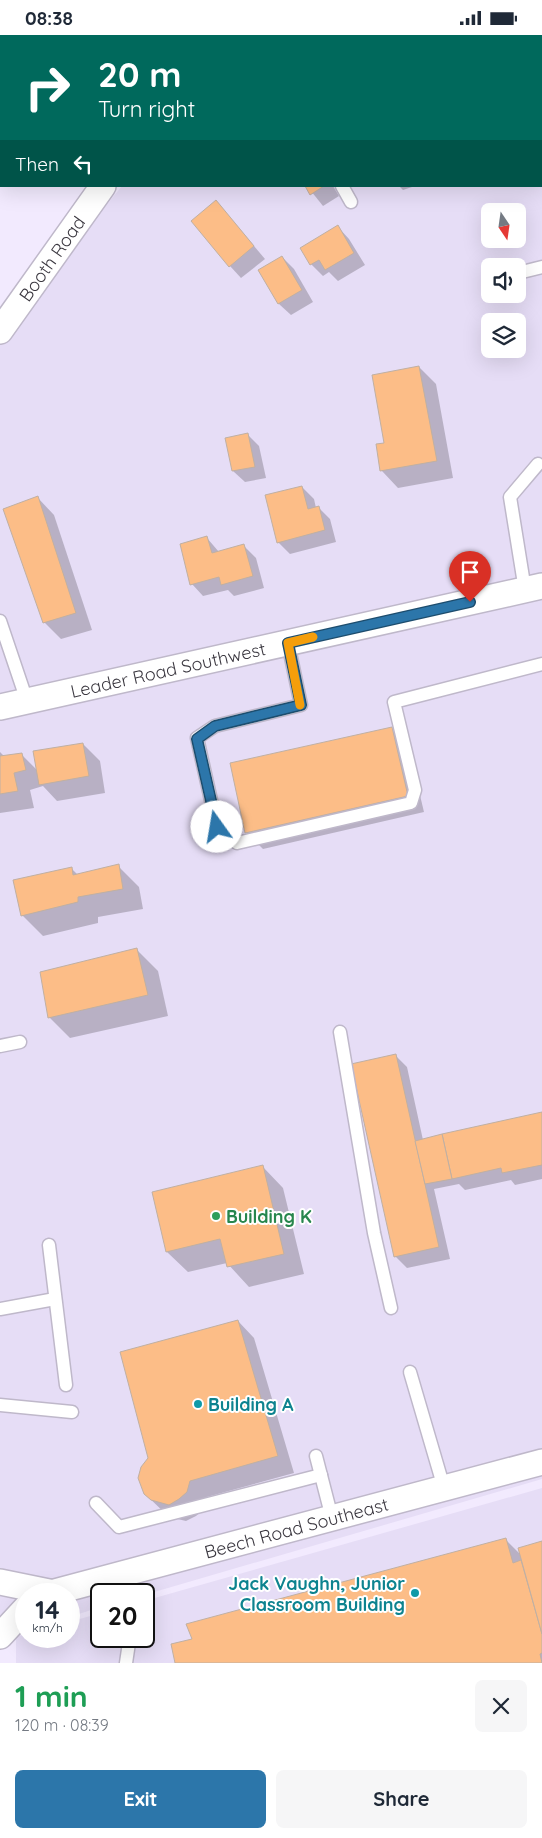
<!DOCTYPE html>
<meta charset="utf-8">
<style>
:root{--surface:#fff;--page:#f6f6f7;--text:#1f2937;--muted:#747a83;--accent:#2c76aa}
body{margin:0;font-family:Quicksand,sans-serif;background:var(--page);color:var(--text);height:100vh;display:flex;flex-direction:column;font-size:19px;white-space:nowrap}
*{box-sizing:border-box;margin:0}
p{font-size:16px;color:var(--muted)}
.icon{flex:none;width:28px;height:28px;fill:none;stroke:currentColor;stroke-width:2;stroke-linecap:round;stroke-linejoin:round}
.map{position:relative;height:1628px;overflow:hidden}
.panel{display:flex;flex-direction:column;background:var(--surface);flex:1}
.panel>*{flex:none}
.hud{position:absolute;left:0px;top:0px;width:542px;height:152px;box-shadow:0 5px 20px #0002;background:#00695c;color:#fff;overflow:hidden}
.needle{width:32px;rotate:167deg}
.controls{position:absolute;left:481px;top:168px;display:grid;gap:10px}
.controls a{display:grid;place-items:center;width:45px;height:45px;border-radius:8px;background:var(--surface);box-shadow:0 5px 20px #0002;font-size:25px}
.speed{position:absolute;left:15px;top:1548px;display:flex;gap:10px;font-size:25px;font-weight:700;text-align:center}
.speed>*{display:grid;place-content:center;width:65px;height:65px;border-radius:50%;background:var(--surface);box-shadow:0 5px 20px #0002;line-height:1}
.speed small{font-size:12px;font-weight:400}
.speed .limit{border:2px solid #111;border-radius:8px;background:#fff;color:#111}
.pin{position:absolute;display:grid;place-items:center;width:42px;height:42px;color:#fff;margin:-51px -21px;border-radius:50% 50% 50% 0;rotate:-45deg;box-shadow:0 0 5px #0007}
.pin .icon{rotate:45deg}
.me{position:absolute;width:55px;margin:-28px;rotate:347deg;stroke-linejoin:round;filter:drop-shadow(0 0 4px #0008)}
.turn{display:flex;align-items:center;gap:18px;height:105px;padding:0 15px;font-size:22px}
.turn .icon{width:65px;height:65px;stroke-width:2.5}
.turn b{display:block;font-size:35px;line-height:42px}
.then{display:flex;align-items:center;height:48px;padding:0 15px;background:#0003;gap:10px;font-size:19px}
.round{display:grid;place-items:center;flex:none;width:52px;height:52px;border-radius:8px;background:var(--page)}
.head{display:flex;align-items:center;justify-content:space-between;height:85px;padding:0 15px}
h1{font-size:30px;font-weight:800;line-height:38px;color:#1e9e55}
.cta{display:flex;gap:10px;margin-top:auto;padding:10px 15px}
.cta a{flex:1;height:58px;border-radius:8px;background:var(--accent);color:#fff;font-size:20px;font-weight:800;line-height:58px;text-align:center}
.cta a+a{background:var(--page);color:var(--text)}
.status{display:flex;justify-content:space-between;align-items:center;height:35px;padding:0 25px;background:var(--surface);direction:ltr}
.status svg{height:14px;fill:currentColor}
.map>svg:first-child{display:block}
</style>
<div class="status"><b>08:38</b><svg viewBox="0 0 49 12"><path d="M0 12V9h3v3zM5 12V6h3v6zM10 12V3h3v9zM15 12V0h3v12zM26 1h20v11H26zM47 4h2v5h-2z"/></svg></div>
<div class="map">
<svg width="542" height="1628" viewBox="0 0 542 1628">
<rect width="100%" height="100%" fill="#f2eafe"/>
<g fill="#e6ddf6" fill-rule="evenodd">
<path d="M 270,0 L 542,0 L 542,1444 L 144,1560 L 101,1559 L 101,1572 L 69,1582 L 69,1559 L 26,1559 L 26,1594 L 0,1602 L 0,298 L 122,151 L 541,151 L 541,1 L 267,1 ZM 490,176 L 518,176 L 518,204 L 490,204 ZM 490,231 L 518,231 L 518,259 L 490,259 ZM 490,286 L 518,286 L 518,314 L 490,314 Z"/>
<polygon points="542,1453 542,1628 16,1628 16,1602 26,1599 26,1601 69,1601 69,1587 101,1578 101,1601 144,1601 144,1566"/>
</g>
<g fill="#0003">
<polygon points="99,0 144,0 141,1"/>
<polygon points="541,67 542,67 541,117"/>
<polygon points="307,151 333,151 339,161 323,171"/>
<polygon points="399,151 415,151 403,155"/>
<polygon points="216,166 265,224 241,243 230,231"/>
<polygon points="338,192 349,204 365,230 338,246 329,237 323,241 311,229"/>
<polygon points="282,222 294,234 313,267 291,280 279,269 259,236"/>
<polygon points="419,332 436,349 453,443 398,453 382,436 377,410 386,409"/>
<polygon points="247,399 259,411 266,443 245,447 233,436"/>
<polygon points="302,452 314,464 316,473 318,472 330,484 336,507 290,519 278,507"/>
<polygon points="38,463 54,480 92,595 61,604 44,587"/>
<polygon points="207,503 219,517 244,511 256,523 264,553 234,561 228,555 203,561 192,549"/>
<polygon points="391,694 408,710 424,777 263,814 246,797"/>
<polygon points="83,709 100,726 105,758 57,766 43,751 30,755 34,773 0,778 0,717 5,722 22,720 38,736"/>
<polygon points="118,831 139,852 143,874 98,882 98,888 43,901 22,880 72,834 78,840"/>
<polygon points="137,915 158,936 168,981 70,1003 49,982"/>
<polygon points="395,1020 407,1032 423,1105 542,1078 542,1144 515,1150 511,1145 465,1155 459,1149 434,1154 450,1224 407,1233 395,1221"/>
<polygon points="263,1132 283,1153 304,1239 249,1252 227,1228 188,1237 167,1217"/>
<polygon points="238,1286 254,1303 294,1438 207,1462 204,1474 196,1481 186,1486 169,1482 145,1459"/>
<polygon points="506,1505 521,1520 542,1507 542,1628 177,1628 193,1604"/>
</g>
<g fill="#fcbd87" stroke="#c0b0a3">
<polygon points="305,151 324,151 310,160"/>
<polygon points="216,165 254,211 229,232 191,186"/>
<polygon points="338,190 354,218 325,235 319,225 310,230 300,213"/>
<polygon points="282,221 302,255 278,269 258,235"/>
<polygon points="419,331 437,426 380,436 376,409 384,408 372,340"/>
<polygon points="248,398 255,432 232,436 225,403"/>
<polygon points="302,451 308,474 319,471 325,495 277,508 265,460"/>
<polygon points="38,461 76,578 43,588 3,474"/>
<polygon points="207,501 212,518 244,509 253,541 221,550 219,542 190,550 180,509"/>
<polygon points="392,692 408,761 245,798 230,728"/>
<polygon points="83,708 89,741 39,750 33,716"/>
<polygon points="22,718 26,735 14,738 18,756 0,759 0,721"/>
<polygon points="119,829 123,854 78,862 78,867 21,881 13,845 72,832 73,840"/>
<polygon points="137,913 148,960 48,983 40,937"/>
<polygon points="396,1019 439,1212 394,1222 351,1029"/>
<polygon points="542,1077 542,1130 502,1138 501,1133 452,1144 442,1099"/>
<polygon points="442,1099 452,1144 425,1149 415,1106"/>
<polygon points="263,1130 284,1219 227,1232 220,1204 166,1217 152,1157"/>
<polygon points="238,1285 278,1421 190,1446 187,1457 179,1464 169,1470 151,1465 144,1459 138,1443 141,1432 148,1423 120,1317"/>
<polygon points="506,1503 513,1528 521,1525 542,1599 542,1618 540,1619 542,1628 175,1628 171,1609 192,1604 186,1589"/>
<polygon points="542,1506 542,1599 518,1513"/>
</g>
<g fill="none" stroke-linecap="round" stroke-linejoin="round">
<defs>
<g id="service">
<polyline points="342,151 351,167"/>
<polyline points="518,238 542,232"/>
<polyline points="489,244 490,244"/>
<polyline points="525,555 510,462 538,429"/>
<polyline points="0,586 27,666"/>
<polyline points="288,608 301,670 215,691 197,703 217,792 237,808 411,768 415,755 394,667 542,629"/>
<polyline points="340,997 374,1198 391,1273"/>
<polyline points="0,1011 20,1007"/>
<polyline points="49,1210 66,1350"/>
<polyline points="0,1274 55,1264"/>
<polyline points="410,1337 444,1453"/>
<polyline points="0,1370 72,1377"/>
<polyline points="316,1421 332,1483"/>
<polyline points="96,1468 119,1492 321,1440"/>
<polyline points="119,1540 125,1559"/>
<polyline points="126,1628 130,1601"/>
</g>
<g id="minor">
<polyline points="27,0 28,1"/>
<polyline points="249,1 250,0"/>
<path id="s1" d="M 0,296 L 103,151"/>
<path id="s2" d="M 0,672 L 542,551"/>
<polyline points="0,1547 49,1557"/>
<path id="s3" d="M 47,1559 L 542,1427"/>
<polyline points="0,1601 26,1573"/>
</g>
</defs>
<use href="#service" stroke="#bfb8ca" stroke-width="15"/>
<use href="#minor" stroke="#bfb8ca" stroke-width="28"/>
<use href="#service" stroke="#fff" stroke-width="12"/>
<use href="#minor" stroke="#fff" stroke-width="25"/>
</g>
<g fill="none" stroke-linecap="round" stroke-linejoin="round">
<defs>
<polyline id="route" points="217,792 197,704 215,691 301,670 288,608 470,567"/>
</defs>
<use href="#route" stroke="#1d4d6e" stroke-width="12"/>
<use href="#route" stroke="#2c76aa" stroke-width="9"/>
<polyline stroke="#f59e0b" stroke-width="9" points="300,670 288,608 313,602"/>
</g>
<circle fill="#2e9e5b" stroke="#fff" stroke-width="2" cx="216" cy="1181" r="5"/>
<g fill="#0f9aa8" stroke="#fff" stroke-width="2">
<circle cx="198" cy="1369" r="5"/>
<circle cx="415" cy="1558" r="5"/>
</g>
<g text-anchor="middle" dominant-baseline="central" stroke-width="4" stroke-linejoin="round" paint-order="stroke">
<g font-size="18" fill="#3b3840" stroke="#fff">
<text stroke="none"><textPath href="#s1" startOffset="89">Booth Road</textPath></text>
<text stroke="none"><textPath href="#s2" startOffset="172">Leader Road Southwest</textPath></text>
<text stroke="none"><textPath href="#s3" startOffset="258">Beech Road Southeast</textPath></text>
</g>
<g font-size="18" font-weight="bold" fill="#27864d" stroke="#fff" text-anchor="start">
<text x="226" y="1181">Building K</text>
</g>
<g font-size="18" font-weight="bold" fill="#0d838f" stroke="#fff" text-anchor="start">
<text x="208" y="1369">Building A</text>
<text x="405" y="1548" text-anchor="end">Jack Vaughn, Junior<tspan x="405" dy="21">Classroom Building</tspan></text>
</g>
</g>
</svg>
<div class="controls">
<a><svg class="needle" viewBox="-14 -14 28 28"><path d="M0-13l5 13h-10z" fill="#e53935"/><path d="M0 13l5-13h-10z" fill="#747a83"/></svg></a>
<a><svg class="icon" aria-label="sound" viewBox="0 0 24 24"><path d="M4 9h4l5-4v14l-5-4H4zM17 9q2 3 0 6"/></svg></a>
<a><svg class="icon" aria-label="layers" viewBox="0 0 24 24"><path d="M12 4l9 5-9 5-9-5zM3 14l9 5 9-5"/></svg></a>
</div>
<div class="speed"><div>14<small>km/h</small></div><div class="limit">20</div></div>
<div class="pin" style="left:470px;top:567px;background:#d93025"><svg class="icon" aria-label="arrive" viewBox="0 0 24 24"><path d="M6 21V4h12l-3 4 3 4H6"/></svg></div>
<svg class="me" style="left:217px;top:792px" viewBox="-20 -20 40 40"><circle r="19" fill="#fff"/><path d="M0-13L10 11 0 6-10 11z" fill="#2c76aa"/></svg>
<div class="hud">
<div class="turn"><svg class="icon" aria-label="right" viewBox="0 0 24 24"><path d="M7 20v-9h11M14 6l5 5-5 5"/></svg><div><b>20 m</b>Turn right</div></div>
<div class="then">Then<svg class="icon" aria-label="left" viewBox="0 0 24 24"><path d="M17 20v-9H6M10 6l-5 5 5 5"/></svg></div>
</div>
</div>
<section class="panel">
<div class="head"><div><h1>1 min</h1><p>120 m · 08:39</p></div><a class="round"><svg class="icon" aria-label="close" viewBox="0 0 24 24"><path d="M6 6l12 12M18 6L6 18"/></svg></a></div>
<div class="cta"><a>Exit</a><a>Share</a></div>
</section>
